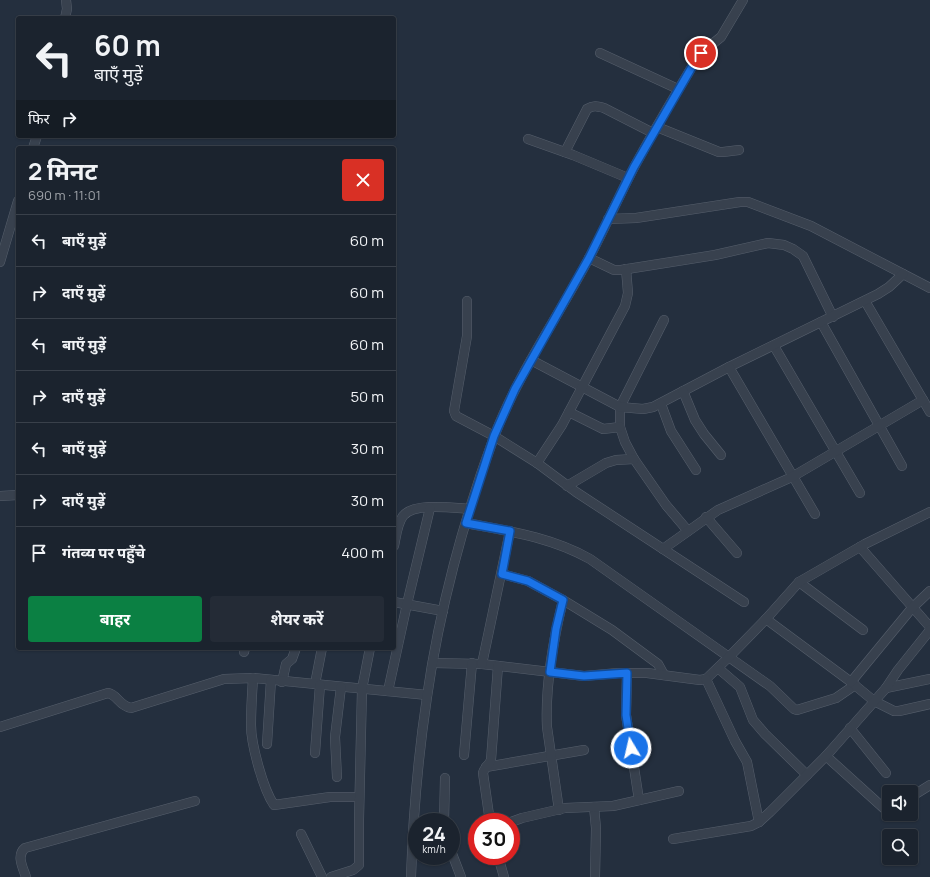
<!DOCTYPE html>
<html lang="hi">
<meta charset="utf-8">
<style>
:root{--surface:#1b232e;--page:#242b36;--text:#f1f3f6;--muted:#a0a4aa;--line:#39404a;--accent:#0b8043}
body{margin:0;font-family:Manrope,"Noto Sans Devanagari",sans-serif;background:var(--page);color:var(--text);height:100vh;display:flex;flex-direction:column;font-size:15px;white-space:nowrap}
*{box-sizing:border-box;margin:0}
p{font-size:13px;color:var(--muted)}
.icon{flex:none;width:22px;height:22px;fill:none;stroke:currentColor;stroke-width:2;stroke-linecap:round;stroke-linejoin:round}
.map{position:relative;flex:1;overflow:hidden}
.details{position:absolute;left:16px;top:146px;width:380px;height:504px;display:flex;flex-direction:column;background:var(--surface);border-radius:4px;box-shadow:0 1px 3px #0004,0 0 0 1px var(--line)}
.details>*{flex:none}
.hud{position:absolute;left:16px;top:16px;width:380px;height:122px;border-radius:4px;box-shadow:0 1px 3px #0004,0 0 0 1px var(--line);background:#1b232e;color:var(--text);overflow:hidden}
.buttons{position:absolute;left:882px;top:785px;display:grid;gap:8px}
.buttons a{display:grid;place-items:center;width:36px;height:36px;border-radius:4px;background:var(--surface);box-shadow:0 1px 3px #0004,0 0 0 1px var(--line);font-size:20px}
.speed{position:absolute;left:408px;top:813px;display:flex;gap:8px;font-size:20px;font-weight:700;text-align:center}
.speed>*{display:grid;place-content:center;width:52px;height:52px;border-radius:50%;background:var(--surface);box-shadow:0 1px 3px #0004,0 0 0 1px var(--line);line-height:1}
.speed small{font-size:10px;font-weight:400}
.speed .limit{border:6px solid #d22;background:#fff;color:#111}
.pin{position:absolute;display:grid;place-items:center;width:34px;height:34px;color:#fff;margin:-17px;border:2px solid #fff;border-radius:50%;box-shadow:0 1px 4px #0007}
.me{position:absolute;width:44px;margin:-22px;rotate:351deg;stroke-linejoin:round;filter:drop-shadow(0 0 3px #0008)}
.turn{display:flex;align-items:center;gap:14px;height:84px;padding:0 12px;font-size:18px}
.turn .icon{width:52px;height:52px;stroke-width:2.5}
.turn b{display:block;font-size:28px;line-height:34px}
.then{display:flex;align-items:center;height:38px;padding:0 12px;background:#0003;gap:8px;font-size:15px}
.round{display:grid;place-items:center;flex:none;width:42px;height:42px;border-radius:4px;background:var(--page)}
.headline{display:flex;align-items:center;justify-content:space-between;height:68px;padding:0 12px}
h1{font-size:24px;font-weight:700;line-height:30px}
.action{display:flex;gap:8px;margin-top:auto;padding:8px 12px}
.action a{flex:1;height:46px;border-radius:4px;background:var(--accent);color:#fff;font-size:16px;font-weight:700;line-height:46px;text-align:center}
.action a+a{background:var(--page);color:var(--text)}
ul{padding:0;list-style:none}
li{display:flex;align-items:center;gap:12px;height:52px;padding:0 12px;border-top:1px solid var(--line)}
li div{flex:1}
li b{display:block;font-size:15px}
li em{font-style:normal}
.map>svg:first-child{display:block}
</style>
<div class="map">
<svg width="930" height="877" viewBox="0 0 930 877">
<rect width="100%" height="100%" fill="#242f3e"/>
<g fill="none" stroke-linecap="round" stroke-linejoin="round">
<defs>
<g id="minor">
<polyline points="65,18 67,9 66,0"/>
<polyline points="600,53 678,89"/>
<polyline points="657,127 719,152 723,152 739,150"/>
<polyline points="528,139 573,155 628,178"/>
<polyline points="33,148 37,136"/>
<path d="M 565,152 L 587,109 C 593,105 597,106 604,108 L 653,133"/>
<polyline points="608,219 636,218 740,202 748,202 811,226 930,288"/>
<polyline points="589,258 614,270 621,270 715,255 768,243 784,245 793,249 803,256 833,317"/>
<polyline points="0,262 18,201"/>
<polyline points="467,301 467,336 454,411 456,416 494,436 537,463 576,492 744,602"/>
<polyline points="865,301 930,412"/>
<polyline points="664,320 620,407 620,427 625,442 634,459 666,505 688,531"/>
<polyline points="821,322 902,466"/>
<polyline points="774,346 860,493"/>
<polyline points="531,360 620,407 643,409 653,407 729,367 878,294 889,287 903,274"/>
<polyline points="729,367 815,514"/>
<polyline points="683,391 695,420 704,434 721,455"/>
<polyline points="661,404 671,431 696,470"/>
<polyline points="569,412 603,429 620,427"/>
<polyline points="537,463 562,425 625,306 628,293 626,269"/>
<polyline points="567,486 606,463 616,460 634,459"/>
<polyline points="0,496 18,495"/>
<polyline points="706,517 737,553"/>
<path d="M 466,523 C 508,531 551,537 590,559 L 770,686 L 794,709 L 797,710 L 836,698 L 855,685"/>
<path d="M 394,546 C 396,537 397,524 403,516 C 414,502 454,508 470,509"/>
<polyline points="860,547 930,627"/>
<polyline points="663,549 718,510 792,477 923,400"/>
<polyline points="502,574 528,581 563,600 612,630 658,664 664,675"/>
<polyline points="799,582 863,630"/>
<polyline points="394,602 443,611"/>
<polyline points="766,619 851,682 874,701 894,711 899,711 930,704"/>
<polyline points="244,652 245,648"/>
<polyline points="433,663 482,664 584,676 618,673 647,673 700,680 706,679 729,657 766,619 799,582 865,544 930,512"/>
<polyline points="482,664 510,531"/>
<polyline points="718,668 740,687 753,720 765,734 807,775"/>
<polyline points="627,673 626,715 639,800"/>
<path d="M 253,678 C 252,694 251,709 251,725 C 251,744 263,789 274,805 L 330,797 L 359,797"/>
<polyline points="706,679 735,741 747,762 759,822"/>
<polyline points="282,682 286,664 292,659 296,648"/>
<polyline points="851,682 912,608 930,591"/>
<polyline points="315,684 322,648"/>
<polyline points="886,688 930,679"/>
<polyline points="388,691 407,604 430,508"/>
<path d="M 0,727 L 108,693 C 118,695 118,705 131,708 L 224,679 L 253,678 L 427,695"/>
<polyline points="850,728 886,773"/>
<polyline points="267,744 271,680"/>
<polyline points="315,753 320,685"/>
<polyline points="464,755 472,663"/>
<polyline points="826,756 889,813"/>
<polyline points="486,767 584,750"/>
<polyline points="337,777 335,737 341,687"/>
<polyline points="914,795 930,785"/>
<polyline points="594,807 596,828 595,877"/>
<path d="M 559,810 L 547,727 C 545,685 553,641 563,600"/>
<polyline points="444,822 445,778"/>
<path d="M 490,822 L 483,773 C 484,768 489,765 491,760 L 498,666"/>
<polyline points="511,822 522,818 565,808 613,806 679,791"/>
<polyline points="301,834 322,877"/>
<polyline points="673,839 751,826 759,822 770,812 826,756 886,688 898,670 930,630"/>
<polyline points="451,851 461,877"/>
<polyline points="498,856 504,877"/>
<path d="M 26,877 C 23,868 16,855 25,848 L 195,801"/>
<polyline points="331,877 353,870 359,865 359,820 362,689 370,648"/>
<path d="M 411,877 C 413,817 418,757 427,697 C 439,611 464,518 494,437 C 518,373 558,317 589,258 C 603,232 615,205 628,179 C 649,138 673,99 696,60 L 701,53 L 721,37 L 743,0"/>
</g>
</defs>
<use href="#minor" stroke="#565f6c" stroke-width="10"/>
<use href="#minor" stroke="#38414e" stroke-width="9"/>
</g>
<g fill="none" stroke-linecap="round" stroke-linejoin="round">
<defs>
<polyline id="route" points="631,748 626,715 627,673 584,676 550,672 556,629 563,600 528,581 502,574 510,531 466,523 494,436 515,389 589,258 634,167 696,60 701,53"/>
</defs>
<use href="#route" stroke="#114b97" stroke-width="10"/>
<use href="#route" stroke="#1a73e8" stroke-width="7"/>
</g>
</svg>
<div class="buttons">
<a><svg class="icon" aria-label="sound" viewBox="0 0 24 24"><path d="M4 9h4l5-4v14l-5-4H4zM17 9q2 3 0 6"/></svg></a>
<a><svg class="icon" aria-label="search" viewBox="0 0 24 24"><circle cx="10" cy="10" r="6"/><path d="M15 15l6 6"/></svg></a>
</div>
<div class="speed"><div>24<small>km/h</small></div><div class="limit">30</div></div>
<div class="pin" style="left:701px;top:53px;background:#d93025"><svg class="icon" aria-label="arrive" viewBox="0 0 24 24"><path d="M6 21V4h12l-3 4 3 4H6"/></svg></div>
<svg class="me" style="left:631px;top:748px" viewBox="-20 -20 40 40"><circle r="17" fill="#1a73e8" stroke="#fff" stroke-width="3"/><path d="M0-11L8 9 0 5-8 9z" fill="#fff"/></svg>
<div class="hud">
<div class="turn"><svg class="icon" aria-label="left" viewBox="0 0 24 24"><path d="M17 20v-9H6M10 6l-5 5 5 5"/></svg><div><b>60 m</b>बाएँ मुड़ें</div></div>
<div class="then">फिर<svg class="icon" aria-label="right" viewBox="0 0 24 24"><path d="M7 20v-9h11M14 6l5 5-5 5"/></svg></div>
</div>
<section class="details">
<div class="headline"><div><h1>2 मिनट</h1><p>690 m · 11:01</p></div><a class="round" style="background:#d93025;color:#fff"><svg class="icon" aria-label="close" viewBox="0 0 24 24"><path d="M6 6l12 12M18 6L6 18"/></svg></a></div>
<ul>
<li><svg class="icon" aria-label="left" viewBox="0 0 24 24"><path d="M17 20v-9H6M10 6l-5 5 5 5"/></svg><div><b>बाएँ मुड़ें</b></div><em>60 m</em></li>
<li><svg class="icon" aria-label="right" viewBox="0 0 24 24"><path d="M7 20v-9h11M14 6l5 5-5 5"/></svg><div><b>दाएँ मुड़ें</b></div><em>60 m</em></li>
<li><svg class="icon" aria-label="left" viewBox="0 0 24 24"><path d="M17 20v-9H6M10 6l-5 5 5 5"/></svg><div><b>बाएँ मुड़ें</b></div><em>60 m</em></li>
<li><svg class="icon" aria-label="right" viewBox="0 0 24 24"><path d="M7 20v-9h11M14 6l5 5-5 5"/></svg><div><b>दाएँ मुड़ें</b></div><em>50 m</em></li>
<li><svg class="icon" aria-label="left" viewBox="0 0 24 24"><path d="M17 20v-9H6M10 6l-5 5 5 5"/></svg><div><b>बाएँ मुड़ें</b></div><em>30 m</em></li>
<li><svg class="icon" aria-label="right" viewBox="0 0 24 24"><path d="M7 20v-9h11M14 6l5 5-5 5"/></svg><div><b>दाएँ मुड़ें</b></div><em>30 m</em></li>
<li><svg class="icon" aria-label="arrive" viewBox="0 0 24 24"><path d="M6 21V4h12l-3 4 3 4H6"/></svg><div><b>गंतव्य पर पहुँचे</b></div><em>400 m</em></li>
</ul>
<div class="action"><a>बाहर</a><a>शेयर करें</a></div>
</section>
</div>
